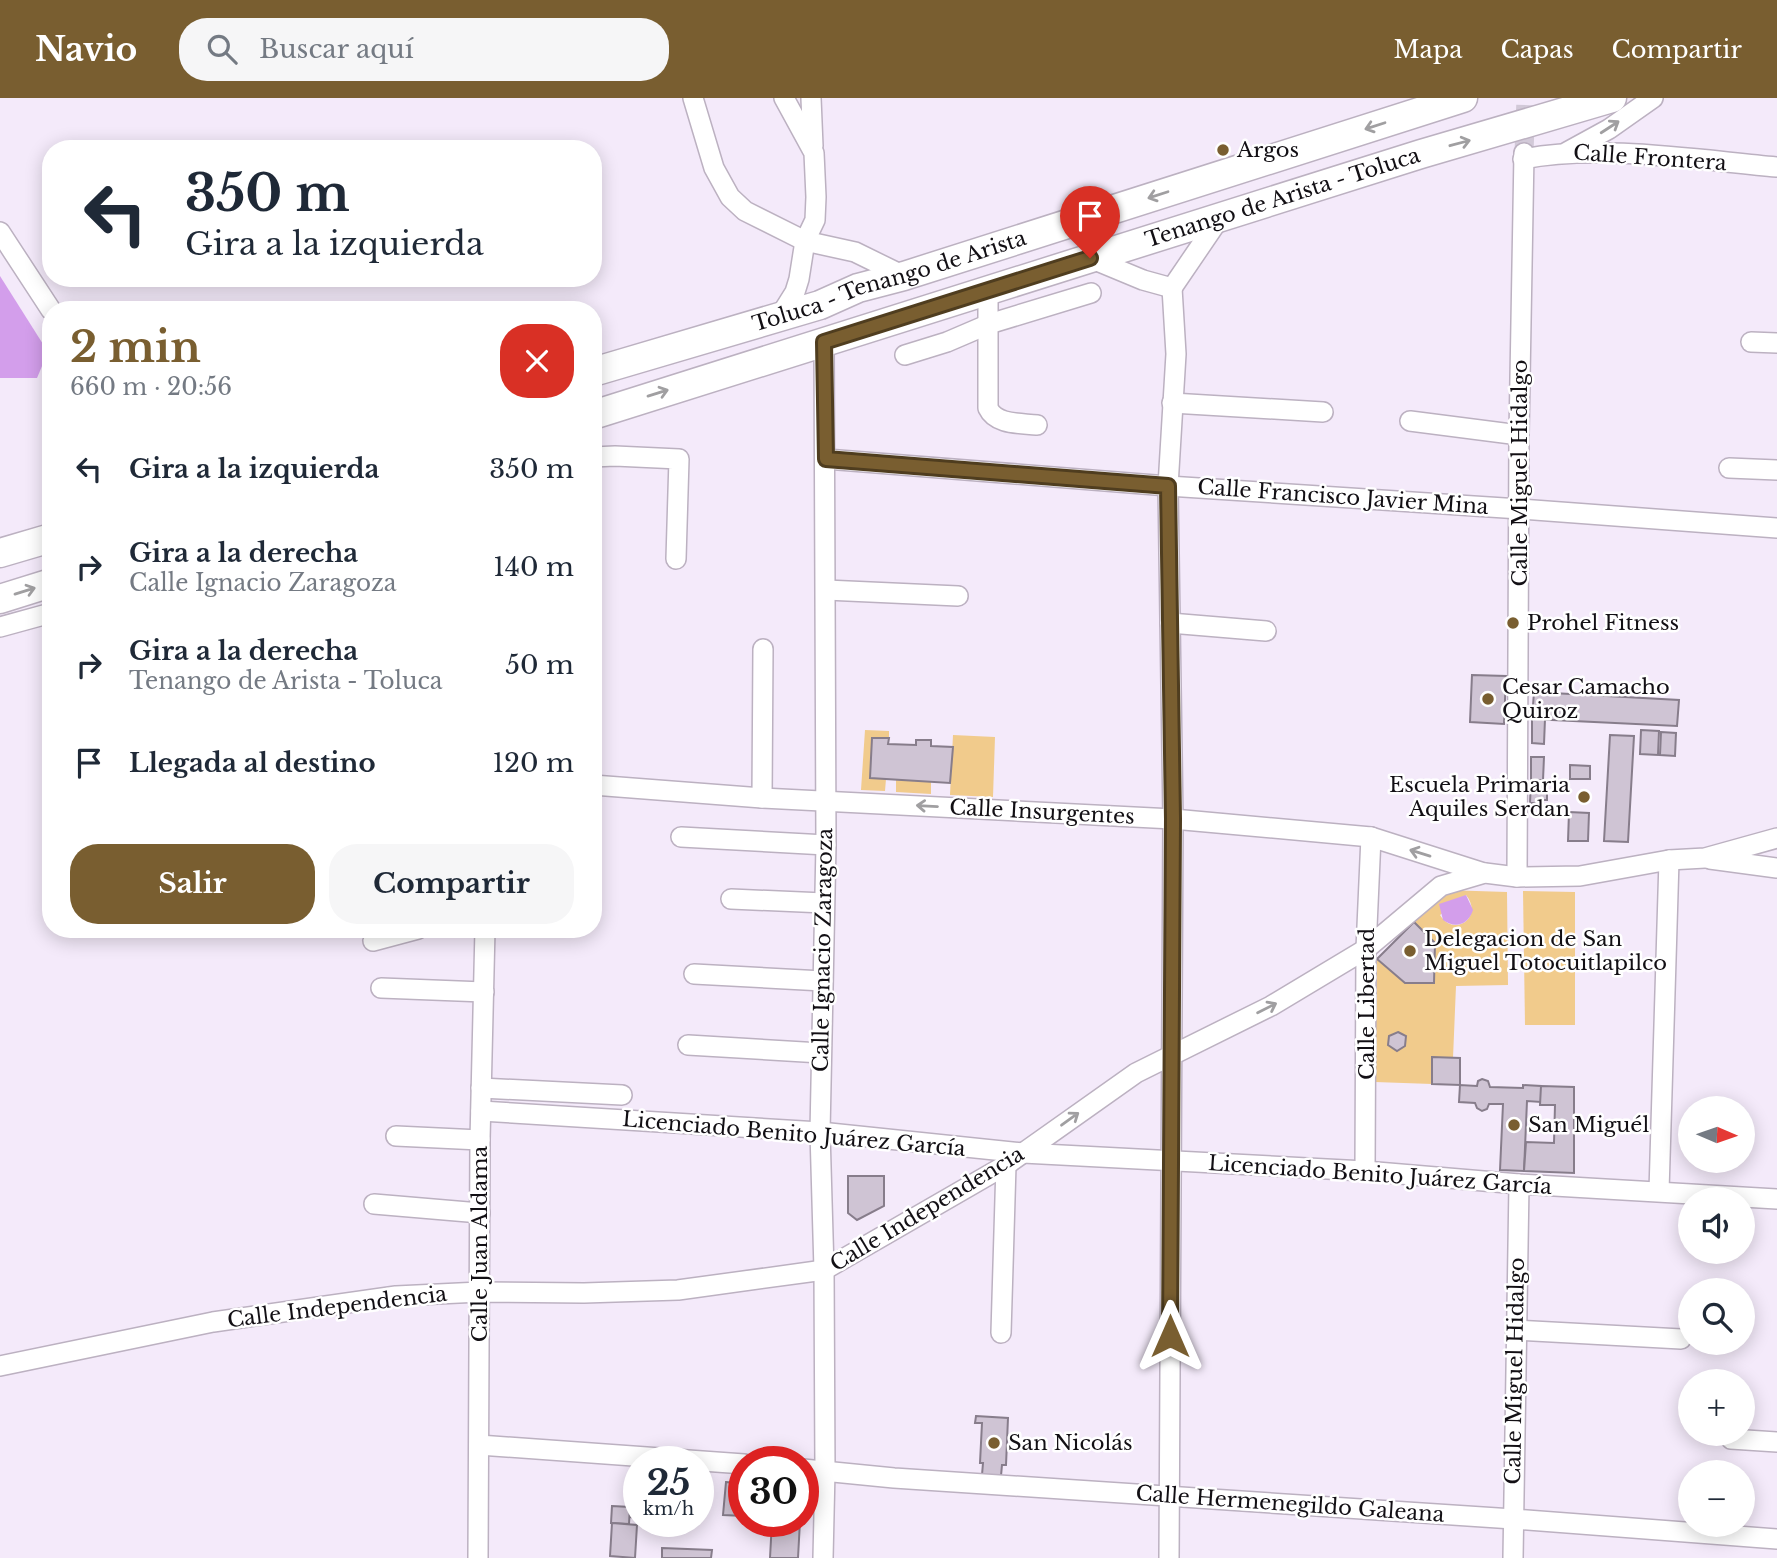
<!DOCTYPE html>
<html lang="es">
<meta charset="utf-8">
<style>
:root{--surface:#fff;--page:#f6f6f7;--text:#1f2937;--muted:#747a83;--accent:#795e30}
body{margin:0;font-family:"Libre Baskerville",serif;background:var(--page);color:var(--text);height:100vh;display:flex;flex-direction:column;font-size:26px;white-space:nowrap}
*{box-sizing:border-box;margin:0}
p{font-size:23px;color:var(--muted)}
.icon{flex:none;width:38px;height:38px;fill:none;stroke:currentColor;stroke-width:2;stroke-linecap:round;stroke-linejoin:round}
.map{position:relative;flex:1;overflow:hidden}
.sheet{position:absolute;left:42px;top:203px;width:560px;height:637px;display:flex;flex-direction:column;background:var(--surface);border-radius:28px;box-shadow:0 4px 18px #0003}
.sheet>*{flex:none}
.hud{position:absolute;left:42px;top:42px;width:560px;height:147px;border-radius:28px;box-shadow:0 4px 18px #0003;background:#fff;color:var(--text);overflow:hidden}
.needle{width:46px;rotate:92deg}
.buttons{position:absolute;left:1678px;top:998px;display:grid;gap:14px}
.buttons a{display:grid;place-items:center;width:77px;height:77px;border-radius:50%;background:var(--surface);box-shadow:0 4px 18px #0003;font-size:35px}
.speed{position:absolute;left:623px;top:1348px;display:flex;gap:14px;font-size:35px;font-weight:700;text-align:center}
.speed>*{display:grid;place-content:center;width:91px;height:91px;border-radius:50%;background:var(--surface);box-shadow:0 4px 18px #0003;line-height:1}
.speed small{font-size:18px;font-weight:400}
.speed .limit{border:10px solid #d22;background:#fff;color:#111}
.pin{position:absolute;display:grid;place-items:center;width:60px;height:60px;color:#fff;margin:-72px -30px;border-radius:50% 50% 50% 0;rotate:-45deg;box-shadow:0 0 7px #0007}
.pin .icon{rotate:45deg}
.me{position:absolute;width:77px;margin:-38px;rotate:0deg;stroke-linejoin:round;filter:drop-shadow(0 0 5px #0008)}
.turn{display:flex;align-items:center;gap:24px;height:147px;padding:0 28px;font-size:32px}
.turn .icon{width:91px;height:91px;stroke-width:2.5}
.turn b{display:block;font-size:49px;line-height:60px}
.round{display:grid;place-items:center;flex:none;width:74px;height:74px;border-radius:28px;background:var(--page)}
.overview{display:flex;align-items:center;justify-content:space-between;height:119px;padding:0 28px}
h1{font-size:42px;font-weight:700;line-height:52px;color:var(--accent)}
.cta{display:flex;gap:14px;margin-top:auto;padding:14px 28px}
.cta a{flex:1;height:80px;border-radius:28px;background:var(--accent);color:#fff;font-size:28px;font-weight:700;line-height:80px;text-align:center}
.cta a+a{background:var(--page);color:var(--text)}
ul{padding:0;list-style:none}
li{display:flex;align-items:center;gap:21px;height:98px;padding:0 28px}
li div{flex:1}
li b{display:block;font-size:26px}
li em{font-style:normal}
header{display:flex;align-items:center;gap:42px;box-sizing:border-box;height:98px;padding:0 35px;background:var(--accent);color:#fff}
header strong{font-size:33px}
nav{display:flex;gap:38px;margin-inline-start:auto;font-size:24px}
.search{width:490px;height:63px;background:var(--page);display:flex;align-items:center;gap:18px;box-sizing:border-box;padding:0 24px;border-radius:28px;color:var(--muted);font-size:26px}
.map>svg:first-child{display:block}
</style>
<header>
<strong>Navio</strong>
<div class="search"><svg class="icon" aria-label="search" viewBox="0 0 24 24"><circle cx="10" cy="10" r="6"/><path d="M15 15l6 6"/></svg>Buscar aquí</div>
<nav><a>Mapa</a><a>Capas</a><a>Compartir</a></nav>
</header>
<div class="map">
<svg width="1777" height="1460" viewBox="0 0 1777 1460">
<rect width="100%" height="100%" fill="#f4eafa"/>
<g fill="#f1cb8c" fill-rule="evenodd">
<polygon points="865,632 889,633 889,640 872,640 870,680 886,681 885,693 861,692"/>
<polygon points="953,637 995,639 993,699 950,697"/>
<polygon points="896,682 931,684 931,696 896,694"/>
<path d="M 1445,792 L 1507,794 L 1508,887 L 1456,888 L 1453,960 L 1432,959 L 1432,986 L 1375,984 L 1377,861 L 1405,885 L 1434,885 L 1435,845 L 1414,824 ZM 1466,797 C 1484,819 1454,840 1440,817 Z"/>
<polygon points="1523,793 1575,794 1575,927 1525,927"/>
</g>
<g fill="#d39eeb">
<polygon points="0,178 48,254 37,280 0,280"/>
<path d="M 1466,797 L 1473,812 C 1468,827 1455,831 1443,822 L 1439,806 Z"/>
</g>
<g fill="#cfc4d4" stroke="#877d8b" stroke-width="2">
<polygon points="1472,577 1506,578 1504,626 1470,624"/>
<polygon points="1534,594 1679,602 1677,628 1532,621"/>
<polygon points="1532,621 1545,621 1544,646 1532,645"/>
<polygon points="1641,632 1659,633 1658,657 1640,656"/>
<polygon points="1661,634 1676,635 1675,658 1660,657"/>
<polygon points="1610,637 1634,638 1628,744 1604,743"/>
<polygon points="872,640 889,640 888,646 916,647 916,642 931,642 931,648 953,649 950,685 870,680"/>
<polygon points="1531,659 1544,659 1543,682 1531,682"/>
<polygon points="1570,667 1590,668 1590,681 1570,681"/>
<polygon points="1531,682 1547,682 1547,702 1542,702 1542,705 1530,705"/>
<polygon points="1569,714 1589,715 1588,743 1568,743"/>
<polygon points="1414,824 1435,845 1434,885 1405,885 1377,861"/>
<polygon points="1398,934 1406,938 1405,948 1397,953 1388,947 1389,938"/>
<polygon points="1432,959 1460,960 1460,987 1432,986"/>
<polygon points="1482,981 1488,983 1490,989 1523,990 1523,987 1541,988 1541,1004 1527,1003 1524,1073 1500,1072 1503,1006 1489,1006 1487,1011 1482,1013 1477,1010 1475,1005 1459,1004 1460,987 1477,988 1478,983"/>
<polygon points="1541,988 1574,989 1574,1075 1524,1073 1526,1044 1554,1045 1555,1007 1540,1007"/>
<polygon points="848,1078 884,1078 884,1108 857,1122 848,1115"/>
<polygon points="976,1318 1008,1320 1006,1367 1002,1367 1001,1378 982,1377 983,1365 980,1365 982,1325 975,1325"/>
<polygon points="726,1384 744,1386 744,1418 723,1417"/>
<polygon points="698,1387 704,1387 702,1416 698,1416"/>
<polygon points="631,1404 639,1405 639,1420 630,1419"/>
<polygon points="612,1408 630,1409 629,1426 611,1425"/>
<polygon points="772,1423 800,1423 798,1460 770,1460"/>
<polygon points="612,1425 637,1427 635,1460 610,1458"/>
<polygon points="662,1450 712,1452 711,1460 662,1460"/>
</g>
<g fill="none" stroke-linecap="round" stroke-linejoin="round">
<polyline stroke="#d2c9d8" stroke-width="19" stroke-dasharray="19 10" stroke-linecap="butt" points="1524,55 1526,0"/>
<defs>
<g id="minor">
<polyline points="693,0 714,70 730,99 745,113 805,143 855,154 904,178"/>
<polyline points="811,0 813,48"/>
<polyline points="1567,54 1609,31 1653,0"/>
<path d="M 1523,61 C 1599,46 1698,62 1777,69"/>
<polyline points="0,134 51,212"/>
<polyline points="1090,160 1143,182 1172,190"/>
<polyline points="1172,190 1221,118"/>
<path d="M 988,193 L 988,310 C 996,327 1020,325 1037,327"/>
<polyline points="780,218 795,194 799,181 805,143 815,122 816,99 814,55 784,0"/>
<polyline points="1751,244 1777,245"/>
<polyline points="905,257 947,244 989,226 1091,195"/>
<polyline points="1172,305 1323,314"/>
<polyline points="1410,323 1519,337"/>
<polyline points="593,359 615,358 679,361 676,461"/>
<polyline points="826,361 1168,388 1520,411 1777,430"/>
<polyline points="1729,370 1777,372"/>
<polyline points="826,492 958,498"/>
<polyline points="1170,525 1266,533"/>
<polyline points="0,529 51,515"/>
<polyline points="593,687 762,700 1173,721 1371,739 1484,775"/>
<polyline points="762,700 763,551"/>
<polyline points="681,739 826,747"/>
<polyline points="1710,761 1777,770"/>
<polyline points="1517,779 1519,337 1524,55"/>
<polyline points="731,801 824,805"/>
<polyline points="373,843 418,831"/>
<polyline points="694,876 823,883"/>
<polyline points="381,890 484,894"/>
<polyline points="688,947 821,955"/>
<polyline points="481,990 622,997"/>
<polyline points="481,1013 820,1034 1023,1055 1365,1073 1519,1086 1777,1101"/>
<polyline points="396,1038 480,1042"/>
<polyline points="1365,1073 1366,851 1371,739"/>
<polyline points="1659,1093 1669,762"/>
<polyline points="374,1106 480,1115"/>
<polyline points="1515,1232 1681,1241"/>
<polyline points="1001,1235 1006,1067"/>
<polyline points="0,1268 213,1224 396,1198 480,1194 584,1195 678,1192 824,1172 1006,1067 1136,975 1271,908 1366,851 1441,788 1485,775 1517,779 1580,778 1669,762 1705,760 1777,740"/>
<polyline points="1731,1341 1777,1344"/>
<polyline points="479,1347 744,1366"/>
<polyline points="803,1371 894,1380 1513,1421 1777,1441"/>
<polyline points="478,1460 480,1042 485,831"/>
<polyline points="823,1460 825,1373 824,1172 820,1034 826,747 824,244"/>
<polyline points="1169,1460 1173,721 1168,388 1176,256 1172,190"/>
<polyline points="1513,1460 1519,1086"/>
</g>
<g id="highway">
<path id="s1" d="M 593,274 L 820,207 L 858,190 L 904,178 L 1463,0"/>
<path id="s2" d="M 593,317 L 1421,56 L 1612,0"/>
<polyline points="0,455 51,440"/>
<polyline points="0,501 51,485"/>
</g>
</defs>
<use href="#minor" stroke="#bcb1c1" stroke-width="22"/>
<use href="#highway" stroke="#bcb1c1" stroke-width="31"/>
<use href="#minor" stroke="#fff" stroke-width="19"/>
<use href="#highway" stroke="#fff" stroke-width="28"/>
</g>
<defs><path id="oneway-shaft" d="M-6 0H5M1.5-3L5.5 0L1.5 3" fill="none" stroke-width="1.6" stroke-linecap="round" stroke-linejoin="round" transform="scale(1.75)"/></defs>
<g stroke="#a09fa1">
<use href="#oneway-shaft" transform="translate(1375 28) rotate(162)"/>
<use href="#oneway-shaft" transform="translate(1610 29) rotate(-33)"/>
<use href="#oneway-shaft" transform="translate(1460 45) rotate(-15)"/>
<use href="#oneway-shaft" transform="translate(1158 97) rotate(162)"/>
<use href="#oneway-shaft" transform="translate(658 295) rotate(-17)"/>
<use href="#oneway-shaft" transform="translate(25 493) rotate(-17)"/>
<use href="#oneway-shaft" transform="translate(927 708) rotate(-177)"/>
<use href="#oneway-shaft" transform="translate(1420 755) rotate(-163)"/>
<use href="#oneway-shaft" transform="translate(1267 910) rotate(-27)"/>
<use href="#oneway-shaft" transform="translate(1070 1021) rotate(-36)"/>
</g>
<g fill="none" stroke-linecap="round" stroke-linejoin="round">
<defs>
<polyline id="route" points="1090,160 824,244 826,361 1168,388 1173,721 1170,1238"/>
</defs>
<use href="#route" stroke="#4f3d1f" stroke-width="18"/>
<use href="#route" stroke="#795e30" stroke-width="12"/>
</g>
<g fill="#795e30" stroke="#fff" stroke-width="2.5">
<circle cx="1223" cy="52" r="7"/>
<circle cx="1513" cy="525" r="7"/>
<circle cx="1488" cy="601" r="7"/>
<circle cx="1584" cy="699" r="7"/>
<circle cx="1410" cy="853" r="7"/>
<circle cx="1514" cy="1027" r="7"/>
<circle cx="994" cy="1345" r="7"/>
</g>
<g text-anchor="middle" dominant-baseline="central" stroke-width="5" stroke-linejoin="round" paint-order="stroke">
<g font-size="21" fill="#120f14" stroke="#fff" text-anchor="start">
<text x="1237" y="52">Argos</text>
<text x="1527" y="525">Prohel Fitness</text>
<text x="1502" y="589">Cesar Camacho<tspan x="1502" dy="24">Quiroz</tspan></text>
<text x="1570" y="687" text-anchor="end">Escuela Primaria<tspan x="1570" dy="24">Aquiles Serdan</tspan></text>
<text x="1424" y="841">Delegacion de San<tspan x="1424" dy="24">Miguel Totocuitlapilco</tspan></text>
<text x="1528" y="1027">San Miguél</text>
<text x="1008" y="1345">San Nicolás</text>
</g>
<g font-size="21" fill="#120f14" stroke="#fff">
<text transform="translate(1650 60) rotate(4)">Calle Frontera</text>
<text stroke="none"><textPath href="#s2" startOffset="723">Tenango de Arista - Toluca</textPath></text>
<text stroke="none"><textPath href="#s1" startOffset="310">Toluca - Tenango de Arista</textPath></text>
<text transform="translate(1520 375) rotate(-90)">Calle Miguel Hidalgo</text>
<text transform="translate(1343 399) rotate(4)">Calle Francisco Javier Mina</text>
<text transform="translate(1042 714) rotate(3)">Calle Insurgentes</text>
<text transform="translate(823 852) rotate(-89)">Calle Ignacio Zaragoza</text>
<text transform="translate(1367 906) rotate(-90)">Calle Libertad</text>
<text transform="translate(794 1036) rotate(5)">Licenciado Benito Juárez García</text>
<text transform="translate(1380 1077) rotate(4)">Licenciado Benito Juárez García</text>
<text transform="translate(927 1111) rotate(-31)">Calle Independencia</text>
<text transform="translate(480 1146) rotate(-90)">Calle Juan Aldama</text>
<text transform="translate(337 1209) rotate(-7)">Calle Independencia</text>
<text transform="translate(1515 1273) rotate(-89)">Calle Miguel Hidalgo</text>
<text transform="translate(1290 1406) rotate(4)">Calle Hermenegildo Galeana</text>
</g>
</g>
</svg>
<div class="buttons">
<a><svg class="needle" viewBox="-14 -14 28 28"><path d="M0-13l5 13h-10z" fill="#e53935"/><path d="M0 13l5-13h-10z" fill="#747a83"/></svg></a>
<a><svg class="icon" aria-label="sound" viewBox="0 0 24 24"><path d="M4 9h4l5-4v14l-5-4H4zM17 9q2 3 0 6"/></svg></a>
<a><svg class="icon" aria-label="search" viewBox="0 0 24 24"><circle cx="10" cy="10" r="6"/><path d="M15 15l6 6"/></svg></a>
<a>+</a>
<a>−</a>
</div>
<div class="speed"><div>25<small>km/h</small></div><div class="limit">30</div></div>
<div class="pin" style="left:1090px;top:160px;background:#d93025"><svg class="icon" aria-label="arrive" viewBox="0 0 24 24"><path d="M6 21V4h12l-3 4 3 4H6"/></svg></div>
<svg class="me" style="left:1170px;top:1238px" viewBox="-20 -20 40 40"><path d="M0-17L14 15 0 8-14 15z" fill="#795e30" stroke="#fff" stroke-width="4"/></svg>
<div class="hud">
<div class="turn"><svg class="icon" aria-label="left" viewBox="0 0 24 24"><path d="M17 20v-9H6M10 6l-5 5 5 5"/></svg><div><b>350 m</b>Gira a la izquierda</div></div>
</div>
<section class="sheet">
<div class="overview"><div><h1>2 min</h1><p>660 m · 20:56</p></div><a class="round" style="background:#d93025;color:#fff"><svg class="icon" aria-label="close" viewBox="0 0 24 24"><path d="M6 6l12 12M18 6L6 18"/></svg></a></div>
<ul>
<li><svg class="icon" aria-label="left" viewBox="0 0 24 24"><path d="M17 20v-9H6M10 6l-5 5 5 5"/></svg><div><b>Gira a la izquierda</b></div><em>350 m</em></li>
<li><svg class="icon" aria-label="right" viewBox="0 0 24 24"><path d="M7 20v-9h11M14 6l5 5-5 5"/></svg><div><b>Gira a la derecha</b><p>Calle Ignacio Zaragoza</p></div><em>140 m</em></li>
<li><svg class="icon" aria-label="right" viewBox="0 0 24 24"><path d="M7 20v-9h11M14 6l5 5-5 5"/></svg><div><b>Gira a la derecha</b><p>Tenango de Arista - Toluca</p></div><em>50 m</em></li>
<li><svg class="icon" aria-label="arrive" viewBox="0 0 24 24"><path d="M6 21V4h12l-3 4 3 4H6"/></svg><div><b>Llegada al destino</b></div><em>120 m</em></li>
</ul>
<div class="cta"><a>Salir</a><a>Compartir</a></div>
</section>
</div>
